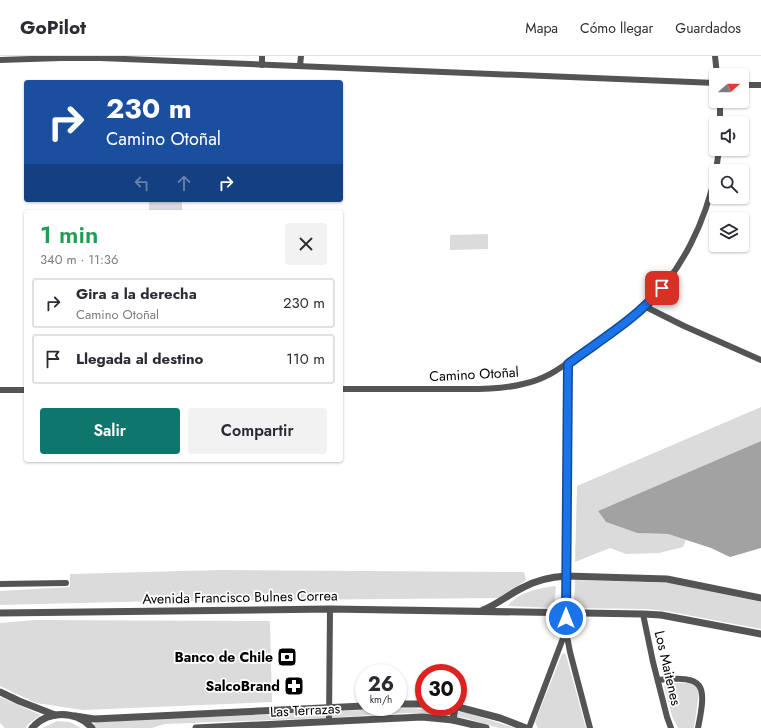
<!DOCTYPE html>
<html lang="es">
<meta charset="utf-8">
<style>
:root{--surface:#fff;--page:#f2f2f3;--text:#2b2b33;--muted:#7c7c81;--line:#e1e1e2;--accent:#0f766e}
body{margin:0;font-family:Jost,sans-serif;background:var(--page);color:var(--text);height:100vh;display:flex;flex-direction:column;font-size:15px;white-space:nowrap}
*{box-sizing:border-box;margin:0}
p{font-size:13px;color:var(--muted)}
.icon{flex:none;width:22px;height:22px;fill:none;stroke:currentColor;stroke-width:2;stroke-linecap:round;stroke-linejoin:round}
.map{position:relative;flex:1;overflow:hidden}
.details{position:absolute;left:24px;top:154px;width:319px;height:252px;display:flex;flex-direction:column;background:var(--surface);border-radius:4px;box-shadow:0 1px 3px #0004}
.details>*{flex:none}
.banner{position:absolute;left:24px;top:24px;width:319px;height:122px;border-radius:4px;box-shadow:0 1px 3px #0004;background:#1a4fa0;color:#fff;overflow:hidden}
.needle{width:26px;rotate:69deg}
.buttons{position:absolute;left:709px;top:12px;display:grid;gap:8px}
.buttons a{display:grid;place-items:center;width:40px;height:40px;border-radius:4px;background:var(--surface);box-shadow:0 1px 3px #0004;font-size:20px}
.speed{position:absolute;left:355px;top:608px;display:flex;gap:8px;font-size:20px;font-weight:700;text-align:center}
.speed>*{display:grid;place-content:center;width:52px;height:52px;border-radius:50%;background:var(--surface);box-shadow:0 1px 3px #0004;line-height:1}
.speed small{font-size:10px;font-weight:400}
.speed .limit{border:6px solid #d22;background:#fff;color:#111}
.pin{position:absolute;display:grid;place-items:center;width:34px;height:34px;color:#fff;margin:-17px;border-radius:8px;box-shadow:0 2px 6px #0006}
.me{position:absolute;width:44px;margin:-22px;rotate:0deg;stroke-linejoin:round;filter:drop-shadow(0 0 3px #0008)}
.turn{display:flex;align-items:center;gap:14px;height:84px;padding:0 16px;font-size:18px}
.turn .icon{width:52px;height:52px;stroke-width:2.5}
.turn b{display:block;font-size:28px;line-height:34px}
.lanes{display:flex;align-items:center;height:38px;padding:0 16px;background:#0003;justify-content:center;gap:20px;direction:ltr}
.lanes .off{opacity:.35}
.round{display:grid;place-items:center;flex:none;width:42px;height:42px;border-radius:4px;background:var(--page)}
.head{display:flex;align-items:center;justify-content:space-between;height:68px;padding:0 16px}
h1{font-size:24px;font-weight:600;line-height:30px;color:#1e9e55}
.primary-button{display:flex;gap:8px;margin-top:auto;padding:8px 16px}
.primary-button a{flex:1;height:46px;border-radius:4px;background:var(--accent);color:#fff;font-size:16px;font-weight:600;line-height:46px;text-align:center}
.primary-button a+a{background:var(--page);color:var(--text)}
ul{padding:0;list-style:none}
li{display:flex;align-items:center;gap:12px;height:50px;margin:0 8px 6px;padding:0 8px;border:2px solid var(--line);border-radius:4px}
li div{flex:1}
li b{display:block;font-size:15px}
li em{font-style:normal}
header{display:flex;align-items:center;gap:24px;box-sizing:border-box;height:56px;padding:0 20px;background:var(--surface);border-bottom:1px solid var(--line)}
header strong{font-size:19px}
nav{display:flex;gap:22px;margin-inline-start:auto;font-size:14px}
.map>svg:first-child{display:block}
</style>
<header>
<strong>GoPilot</strong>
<nav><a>Mapa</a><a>Cómo llegar</a><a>Guardados</a></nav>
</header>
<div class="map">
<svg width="761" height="672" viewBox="0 0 761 672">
<rect width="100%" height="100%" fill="#fff"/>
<g fill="#dbdbdb">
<polygon points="149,144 182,144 182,155 149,156"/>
<polygon points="488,178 488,193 450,194 450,179"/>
<polygon points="761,351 761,385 598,455 606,466 637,477 668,478 686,484 683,491 659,497 626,498 610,492 575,506 577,430"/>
<polygon points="220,514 524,516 526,524 500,542 161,545 0,549 0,535 70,531 70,518"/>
<polygon points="575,524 671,527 761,546 761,573 666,555 644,553 574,552"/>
<path d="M 556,530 L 554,552 L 508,550 C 517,536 540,532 556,530 Z"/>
<polygon points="35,564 270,565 272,646 83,654 36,647 0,630 0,567"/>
<polygon points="564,597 566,599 586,672 538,672 535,666 562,598"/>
<polygon points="667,627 691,627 697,630 699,637 694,672 678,672 672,660 664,630"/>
<polygon points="0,641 41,659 28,668 26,672 5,672 0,667"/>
<polygon points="408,652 465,656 515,672 499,672 465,662 446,659 406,657 324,662 165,668 152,672 97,672 94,669 96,666"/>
<polygon points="57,665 70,666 81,672 42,672"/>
</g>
<polygon fill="#a2a2a2" points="761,385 761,492 730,501 711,492 668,478 637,477 606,466 598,455"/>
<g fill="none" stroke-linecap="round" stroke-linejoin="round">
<g stroke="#545454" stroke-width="6">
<polyline points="715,0 717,19"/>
<polyline points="0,4 61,2 100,2 716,27"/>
<polyline points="262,9 262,0"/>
<polyline points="300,10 301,0"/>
<polyline points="742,29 761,29"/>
<polyline points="720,45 720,67"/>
<polyline points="716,115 719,93"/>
<polyline points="644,250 684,270 761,304"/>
<polyline points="568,308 566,575 570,596 590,672"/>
<path d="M 341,333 C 376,333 412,333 447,333 C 472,333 499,334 523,328 C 550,322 564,309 586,294 C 606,280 627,267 645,250 C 682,215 706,165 716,115"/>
<polyline points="0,334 26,334"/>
<polyline points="0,528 66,527"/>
<polyline points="643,558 653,606 667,661 671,672"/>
<path d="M 658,624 C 705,619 707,628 698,672"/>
<polyline points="329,666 330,553"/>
<polyline points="529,672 565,577"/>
</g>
<g stroke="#545454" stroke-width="7">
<path d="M 483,554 C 498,548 509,538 524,531 C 537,524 551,521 566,520 L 667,523 L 761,542"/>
<polyline points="0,557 330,553 643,558 661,559 761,578"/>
<polyline points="0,636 19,645 55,659"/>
<polyline points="398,648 424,648"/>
<polyline points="458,651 500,662 526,672"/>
<polyline points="75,660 94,663 364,650"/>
<polyline points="453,664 455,651"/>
<path d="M 32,672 C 48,654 76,654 92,672"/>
<polyline points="196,672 422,661 453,664 486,672"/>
</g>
</g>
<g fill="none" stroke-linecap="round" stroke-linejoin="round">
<defs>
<path id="route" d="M 566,562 L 568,308 C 600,284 636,263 662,232"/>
</defs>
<use href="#route" stroke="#114b97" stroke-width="10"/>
<use href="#route" stroke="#1a73e8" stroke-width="7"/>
</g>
<defs>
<symbol id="bank-square" viewBox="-11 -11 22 22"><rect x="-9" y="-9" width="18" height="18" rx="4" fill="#000" stroke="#fff"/><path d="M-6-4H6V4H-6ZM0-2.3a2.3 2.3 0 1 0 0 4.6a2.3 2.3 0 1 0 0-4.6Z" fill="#fff"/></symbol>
<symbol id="pharmacy-square" viewBox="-11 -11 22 22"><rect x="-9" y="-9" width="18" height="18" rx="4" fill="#000" stroke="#fff"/><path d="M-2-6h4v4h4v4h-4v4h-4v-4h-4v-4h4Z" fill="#fff"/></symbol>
</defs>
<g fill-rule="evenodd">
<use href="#bank-square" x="276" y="590" width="22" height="22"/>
<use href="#pharmacy-square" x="283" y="619" width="22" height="22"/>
</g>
<g text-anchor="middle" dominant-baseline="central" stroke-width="3.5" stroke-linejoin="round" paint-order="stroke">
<g font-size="14" fill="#000" stroke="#fff">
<text transform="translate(474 318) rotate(-3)">Camino Otoñal</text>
<text transform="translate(240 541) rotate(-1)">Avenida Francisco Bulnes Correa</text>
<text transform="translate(668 612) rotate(77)">Los Maitenes</text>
<text transform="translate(305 654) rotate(-3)">Las Terrazas</text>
</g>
<g font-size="14" font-weight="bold" fill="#000" stroke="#fff" text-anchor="end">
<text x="273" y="601">Banco de Chile</text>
<text x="280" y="630">SalcoBrand</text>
</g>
</g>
</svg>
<div class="buttons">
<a><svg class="needle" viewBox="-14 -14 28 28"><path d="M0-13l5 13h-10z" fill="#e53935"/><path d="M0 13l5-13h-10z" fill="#7c7c81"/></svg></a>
<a><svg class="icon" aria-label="sound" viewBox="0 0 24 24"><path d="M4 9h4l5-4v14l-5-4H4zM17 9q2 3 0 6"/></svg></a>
<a><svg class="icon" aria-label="search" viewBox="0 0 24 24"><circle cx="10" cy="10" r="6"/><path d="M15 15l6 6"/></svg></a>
<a><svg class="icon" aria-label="layers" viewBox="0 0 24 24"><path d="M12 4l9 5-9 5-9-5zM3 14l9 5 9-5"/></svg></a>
</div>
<div class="speed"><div>26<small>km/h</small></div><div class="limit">30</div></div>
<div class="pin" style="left:662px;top:232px;background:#d93025"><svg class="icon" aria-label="arrive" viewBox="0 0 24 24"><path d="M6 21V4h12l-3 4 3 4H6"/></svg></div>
<svg class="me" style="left:566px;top:562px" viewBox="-20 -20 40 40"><circle r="17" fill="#1a73e8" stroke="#fff" stroke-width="3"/><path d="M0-11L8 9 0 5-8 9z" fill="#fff"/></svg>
<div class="banner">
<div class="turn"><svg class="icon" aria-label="right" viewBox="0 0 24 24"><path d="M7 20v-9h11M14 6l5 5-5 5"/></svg><div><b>230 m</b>Camino Otoñal</div></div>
<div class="lanes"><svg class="icon off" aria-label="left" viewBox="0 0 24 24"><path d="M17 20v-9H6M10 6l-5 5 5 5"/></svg><svg class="icon off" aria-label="ahead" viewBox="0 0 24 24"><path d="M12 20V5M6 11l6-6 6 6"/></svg><svg class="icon" aria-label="right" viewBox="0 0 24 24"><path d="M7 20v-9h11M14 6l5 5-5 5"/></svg></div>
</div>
<section class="details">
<div class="head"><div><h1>1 min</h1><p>340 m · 11:36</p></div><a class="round"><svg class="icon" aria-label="close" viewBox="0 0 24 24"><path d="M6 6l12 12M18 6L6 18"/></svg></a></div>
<ul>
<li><svg class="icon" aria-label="right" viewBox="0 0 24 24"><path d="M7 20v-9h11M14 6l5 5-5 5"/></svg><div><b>Gira a la derecha</b><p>Camino Otoñal</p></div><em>230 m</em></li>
<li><svg class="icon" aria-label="arrive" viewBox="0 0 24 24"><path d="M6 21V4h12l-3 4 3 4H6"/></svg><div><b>Llegada al destino</b></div><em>110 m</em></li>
</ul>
<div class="primary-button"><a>Salir</a><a>Compartir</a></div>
</section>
</div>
